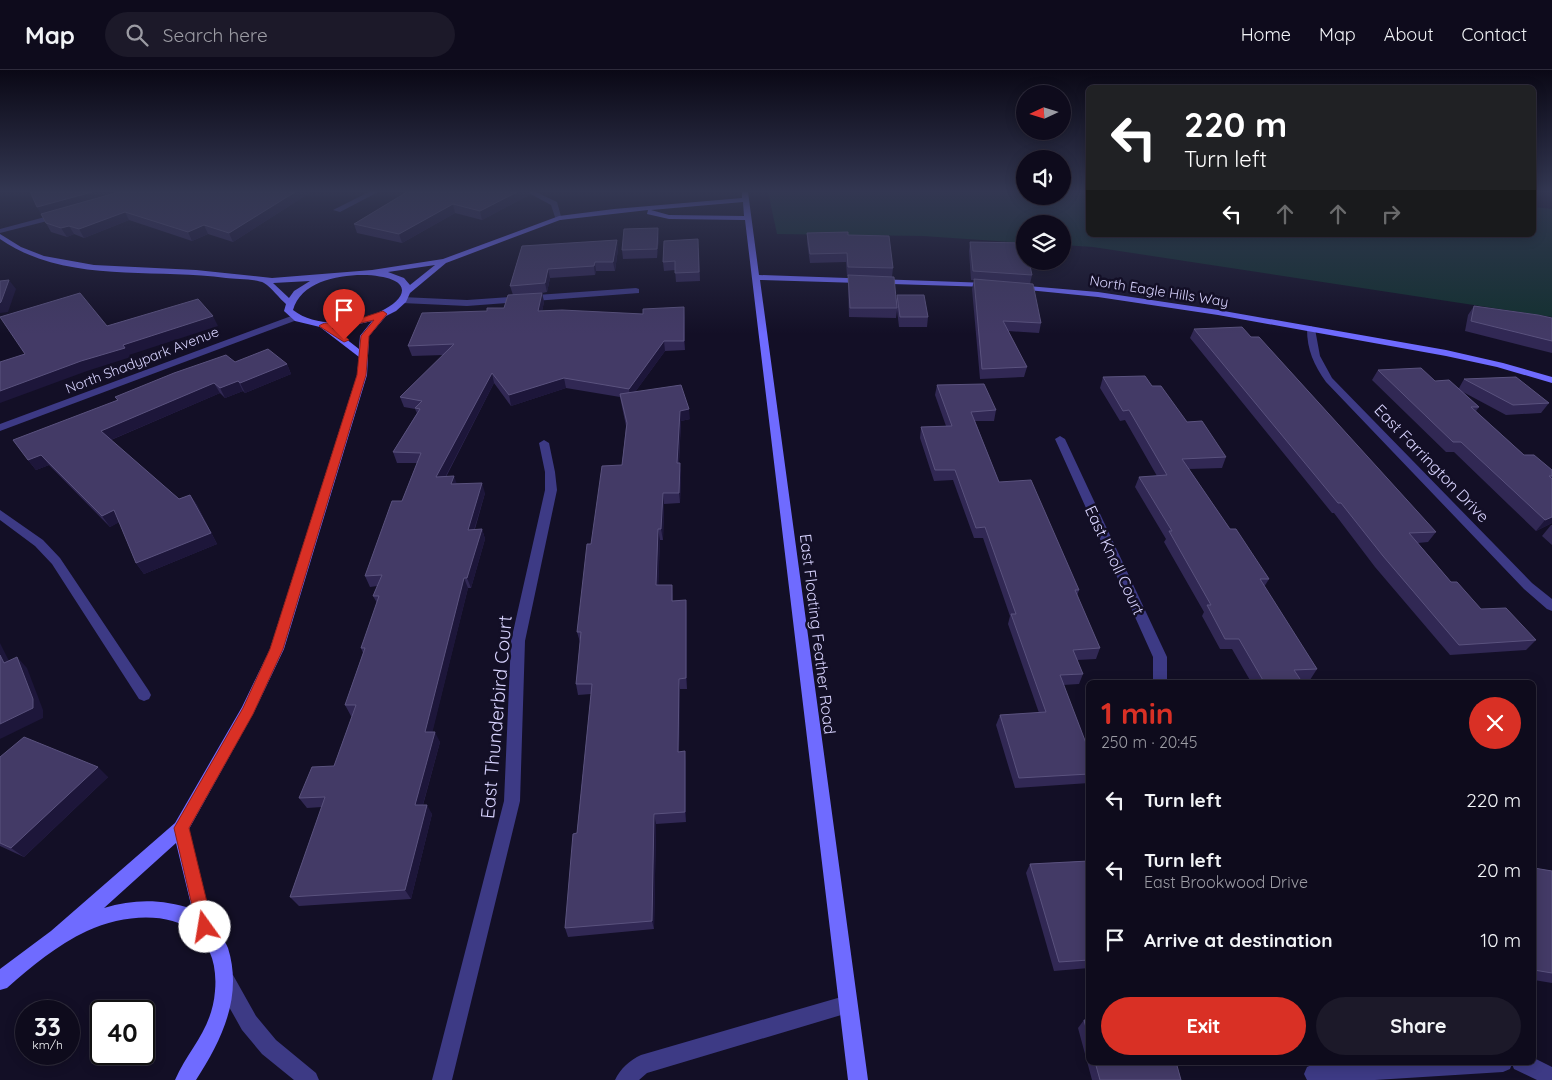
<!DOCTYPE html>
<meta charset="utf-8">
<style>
:root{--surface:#0e0b1c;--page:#1c1929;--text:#f1f3f6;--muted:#9b9ba3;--line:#2e2b3b;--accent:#d93025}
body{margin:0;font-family:Quicksand,sans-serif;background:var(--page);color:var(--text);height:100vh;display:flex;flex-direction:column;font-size:19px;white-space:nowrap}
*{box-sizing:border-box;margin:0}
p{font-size:16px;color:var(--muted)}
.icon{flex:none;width:28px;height:28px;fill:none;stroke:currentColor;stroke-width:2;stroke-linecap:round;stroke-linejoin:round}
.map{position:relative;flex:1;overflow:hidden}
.panel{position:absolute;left:1086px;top:610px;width:450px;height:385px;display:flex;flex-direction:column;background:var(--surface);border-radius:8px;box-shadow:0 2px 12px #0003,0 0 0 1px var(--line)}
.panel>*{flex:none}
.banner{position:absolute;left:1086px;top:15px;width:450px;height:152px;border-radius:8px;box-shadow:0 2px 12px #0003,0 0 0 1px var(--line);background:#202124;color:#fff;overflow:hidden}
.needle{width:32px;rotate:266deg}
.controls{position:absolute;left:1016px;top:15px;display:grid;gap:10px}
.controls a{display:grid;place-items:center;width:55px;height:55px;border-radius:50%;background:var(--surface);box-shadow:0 2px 12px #0003,0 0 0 1px var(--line);font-size:25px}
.speed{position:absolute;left:15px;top:930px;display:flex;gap:10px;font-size:25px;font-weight:700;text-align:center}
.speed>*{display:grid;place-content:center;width:65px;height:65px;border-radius:50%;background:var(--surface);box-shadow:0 2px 12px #0003,0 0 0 1px var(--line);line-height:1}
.speed small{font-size:12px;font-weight:400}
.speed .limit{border:2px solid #111;border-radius:8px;background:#fff;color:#111}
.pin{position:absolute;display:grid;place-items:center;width:42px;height:42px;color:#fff;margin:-51px -21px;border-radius:50% 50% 50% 0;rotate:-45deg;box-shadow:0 0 5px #0007}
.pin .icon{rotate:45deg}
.me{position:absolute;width:55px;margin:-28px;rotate:347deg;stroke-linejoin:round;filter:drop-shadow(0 0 4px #0008)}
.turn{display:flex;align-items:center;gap:18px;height:105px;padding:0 15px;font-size:22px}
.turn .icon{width:65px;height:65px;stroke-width:2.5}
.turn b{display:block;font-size:35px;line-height:42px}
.lanes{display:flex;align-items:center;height:48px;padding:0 15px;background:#0003;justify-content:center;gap:25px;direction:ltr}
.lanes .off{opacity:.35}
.round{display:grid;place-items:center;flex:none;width:52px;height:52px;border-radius:26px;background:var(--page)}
.head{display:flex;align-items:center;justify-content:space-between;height:85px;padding:0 15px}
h1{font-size:30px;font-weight:700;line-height:38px;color:var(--accent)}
.button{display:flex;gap:10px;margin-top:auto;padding:10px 15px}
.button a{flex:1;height:58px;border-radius:30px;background:var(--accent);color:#fff;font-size:20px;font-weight:700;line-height:58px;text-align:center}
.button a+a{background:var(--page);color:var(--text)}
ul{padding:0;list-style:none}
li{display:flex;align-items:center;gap:15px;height:70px;padding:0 15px}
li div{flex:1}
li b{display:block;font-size:19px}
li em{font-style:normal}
header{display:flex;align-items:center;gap:30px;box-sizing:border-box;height:70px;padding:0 25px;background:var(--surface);border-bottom:1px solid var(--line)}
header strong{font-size:24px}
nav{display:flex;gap:28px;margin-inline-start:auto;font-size:18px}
.search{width:350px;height:45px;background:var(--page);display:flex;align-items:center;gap:12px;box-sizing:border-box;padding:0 18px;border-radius:28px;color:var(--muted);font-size:19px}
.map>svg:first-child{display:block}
</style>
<header>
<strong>Map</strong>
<div class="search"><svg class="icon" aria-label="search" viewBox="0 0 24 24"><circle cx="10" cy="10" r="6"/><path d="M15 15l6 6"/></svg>Search here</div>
<nav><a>Home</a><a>Map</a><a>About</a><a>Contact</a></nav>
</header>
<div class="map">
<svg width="1552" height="1010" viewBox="0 0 1552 1010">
<rect width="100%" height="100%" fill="#130f26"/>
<polygon fill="#12302f" points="768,122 1025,122 1025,126 1062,126 1063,122 1089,122 1089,165 1534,165 1534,137 1552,139 1552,247 1093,177 1063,175 1062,154 1025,154 1025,173 923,166 777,164"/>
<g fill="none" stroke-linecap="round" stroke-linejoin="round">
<g fill="#3d3a85" fill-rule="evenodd">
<polygon points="369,122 378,122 340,142 333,140"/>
<polygon points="527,122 536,122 557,132 562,150 556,150 551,135"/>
<polygon points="60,143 64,145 63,147 0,163 0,159"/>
<polygon points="636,218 639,219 639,223 467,236 402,233 398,230 402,227 467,230"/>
<polygon points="294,245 297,246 297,250 0,361 0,354"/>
<path d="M 1311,256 L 1315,259 L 1320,286 L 1332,308 L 1532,513 L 1552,529 L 1552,541 L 1547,539 L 1524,519 L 1326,312 C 1314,295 1307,280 1307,259 Z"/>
<polygon points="1060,366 1065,369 1167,587 1167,612 1153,612 1153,587 1055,369"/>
<polygon points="544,370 549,373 555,402 557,420 525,571 520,731 452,1010 432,1010 504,731 511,571 545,420 545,402 539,373"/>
<polygon points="0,440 43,470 60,488 149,621 151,625 149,629 144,631 139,629 52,494 35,476 0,450"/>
<polygon points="226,903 233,905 256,946 276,970 316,1003 319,1010 294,1010 262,984 242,960 219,919 217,912 219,905"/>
<path d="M 848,925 L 855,927 L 857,934 L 855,941 L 848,943 L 647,1003 L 639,1010 L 615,1010 C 620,999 630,990 641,985 Z"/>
<polygon points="1534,988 1552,997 1552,1010 1537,1010 1514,999 1512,994 1510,999 1503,1002 1375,1010 1307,1010 1304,1004 1307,997 1314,994 1534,992"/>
</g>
<g fill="#6f6bff" fill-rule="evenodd">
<path d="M 742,122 L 748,122 L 759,205 L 989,213 L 993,215 L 989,217 L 760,210 L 868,1010 L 848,1010 L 745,150 L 669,149 L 647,144 L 648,140 L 560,150 L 446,193 L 410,223 L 406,232 L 396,241 L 386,246 L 369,266 L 367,305 L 284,579 L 253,644 L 189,759 C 196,787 202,825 212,851 C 216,861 224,868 228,878 C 243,926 222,970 196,1010 L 175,1010 C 189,978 212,960 215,921 C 222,842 143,835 87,861 C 57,875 32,896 7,918 L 0,920 L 0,899 L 51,861 L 175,753 L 242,637 L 270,579 L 357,305 L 359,287 L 320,257 L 295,251 L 284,241 L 286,234 C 279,228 272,218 264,213 C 257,209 235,209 226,208 C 152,198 65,214 0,169 L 0,164 L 21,177 L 44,186 L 94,195 L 196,200 L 272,208 L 372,200 L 443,189 L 559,146 L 614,139 L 742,128 ZM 743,132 L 744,146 L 669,145 L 651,140 ZM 435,195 L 410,215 L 404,208 L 388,202 ZM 367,205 C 460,211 344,280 293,240 C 301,211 340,204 367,205 ZM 310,211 L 294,221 L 289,228 L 273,213 ZM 372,251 L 360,266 L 359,279 L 332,258 L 346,257 ZM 176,773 L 192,839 C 162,829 134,829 104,838 Z"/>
<polygon points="1015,215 1098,222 1218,240 1446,280 1503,293 1552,307 1552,313 1497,297 1446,286 1218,245 1098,227 1018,219 1015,219"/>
</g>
</g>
<g fill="#312854">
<polygon points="31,122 311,122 233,172 208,164 192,171 129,150 84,168 74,164 67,167 51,162 46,153"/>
<polygon points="407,122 529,122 529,125 482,150 455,143 402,173 357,163 354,154"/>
<polygon points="807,163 848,165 893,198 892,207 896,232 897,225 928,247 927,257 899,257 897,240 896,248 849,247 848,215 848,206 847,206 846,192 810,193 807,172"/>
<polygon points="659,166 657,188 623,189 622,180"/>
<polygon points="970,172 1032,205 1030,214 1041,253 1039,263 1008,261 1027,297 1024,307 980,309 972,219 974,210 971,210 969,181"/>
<polygon points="522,176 618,179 615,201 596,201 595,205 550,208 547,222 542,223 544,232 542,241 685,247 685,280 665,281 635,322 690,349 681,351 679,393 681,403 680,433 664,434 663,470 660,470 658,515 673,525 673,531 687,541 687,619 680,619 679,682 686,691 686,752 656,754 654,859 568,867 565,858 577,763 591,624 578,625 576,614 580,572 577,562 591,474 622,395 626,356 620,327 566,318 511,336 494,313 446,407 456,413 485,423 475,459 482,459 485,469 471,518 468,518 432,662 440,672 423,735 432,744 411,829 299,836 290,827 322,737 307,738 299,728 334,696 352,646 351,646 345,635 363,583 361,578 377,533 373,526 377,516 370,517 365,506 402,431 417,393 397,393 393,382 417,343 415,339 404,337 400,327 444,285 412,286 408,276 487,241 504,238 513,225 510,216"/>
<polygon points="699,178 700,211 676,212 675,200 664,201 663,192"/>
<polygon points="1474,236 1552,248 1552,283 1465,261 1468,245"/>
<polygon points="1194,259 1436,462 1428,472 1418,473 1451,512 1481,539 1536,570 1526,580 1450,585 1375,497 1334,443 1332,443 1190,268"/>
<polygon points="235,292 287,294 291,304 245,323 243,321 225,328 220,323 111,370 179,429 190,425 197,435 217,474 144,504 136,493 119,452 110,457 49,395 36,400 28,390 117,330 115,327"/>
<polygon points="1378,300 1435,311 1459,318 1464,309 1549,333 1541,343 1506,345 1463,322 1479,337 1476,341 1524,385 1552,400 1552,453 1536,461 1454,382 1446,382 1372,310"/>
<polygon points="1103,307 1152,316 1187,352 1226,387 1222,398 1189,399 1230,459 1269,509 1264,517 1317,599 1310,610 1300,610 1302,612 1251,612 1232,579 1220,579 1202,546 1204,542 1164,472 1166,469 1135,417 1139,407 1157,406 1125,350 1120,351 1100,318"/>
<polygon points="937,315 996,340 994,351 975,351 999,412 1079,520 1077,526 1100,578 1096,589 1077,590 1083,604 1079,614 1063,615 1089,681 1089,713 1015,718 996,655 1000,645 1039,643 1008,554 1010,546 983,468 974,468 953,410 934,411 920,368 921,357 946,356 935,325"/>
<polygon points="1551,455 1552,455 1552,475 1542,466"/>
<polygon points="0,687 108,707 24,787 0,776"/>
<polygon points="1089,791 1089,898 1054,901 1026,803 1030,794"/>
<polygon points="1534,798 1552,801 1552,913 1534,910"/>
<polygon points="1084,950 1089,950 1089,992 1176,992 1181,1010 1092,1010 1078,958"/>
</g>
<g fill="#1d163a">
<polygon points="92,122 128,122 42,146 37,137"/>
<polygon points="295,122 311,122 233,172 229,163"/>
<polygon points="517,122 529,122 529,125 482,150 480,141"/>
<polygon points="453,134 455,143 402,173 399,164"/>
<polygon points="125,142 129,150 84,168 79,159"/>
<polygon points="204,155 208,164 192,171 188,162"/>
<polygon points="69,156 74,164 67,167 61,158"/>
<polygon points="658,158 659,166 657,188 657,179"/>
<polygon points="617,170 618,179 615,201 613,192"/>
<polygon points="595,192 596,201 595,205 594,196"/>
<polygon points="548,199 550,208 547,222 545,213"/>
<polygon points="9,210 16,219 8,242 0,243 0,233"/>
<polygon points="542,223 544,232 540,251 538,241"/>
<polygon points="684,237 685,247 685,280 684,271"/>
<polygon points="213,246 218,256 129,285 131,287 87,301 0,333 0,321 123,275"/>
<polygon points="664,271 665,281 630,329 629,319"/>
<polygon points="287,294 291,304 245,323 240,313"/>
<polygon points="492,303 494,313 440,417 436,407"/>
<polygon points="564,308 566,318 511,336 509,325"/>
<polygon points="238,311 243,321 225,328 220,318"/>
<polygon points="214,313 220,323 108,371 101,361"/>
<polygon points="689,339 690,349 681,351 678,403 677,393 680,341"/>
<polygon points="41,385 49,395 36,400 28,390"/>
<polygon points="680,393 681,403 680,433 679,423"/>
<polygon points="454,406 458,417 451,414"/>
<polygon points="482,413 485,423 471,470 468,460"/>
<polygon points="663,423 664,434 663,470 661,459"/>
<polygon points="190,425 197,435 217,474 144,504 136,493"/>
<polygon points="114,440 122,451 110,457 102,446"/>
<polygon points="1552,447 1552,453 1536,461 1545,450"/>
<polygon points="482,459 485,469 471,518 467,508"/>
<polygon points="658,459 660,470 658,526 656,515"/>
<polygon points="464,508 468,518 430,672 425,662"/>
<polygon points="672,515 673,525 673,541 672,531"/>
<polygon points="686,530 687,541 687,619 686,608"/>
<polygon points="0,573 15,603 4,593 0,585"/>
<polygon points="17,587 27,598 43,640 43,648 0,669 0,654"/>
<polygon points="679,609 680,619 679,692 678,682"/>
<polygon points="435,662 440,672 420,745 415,735"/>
<polygon points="685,681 686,691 686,752 685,742"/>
<polygon points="98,697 108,707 24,787 11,778"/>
<polygon points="427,735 432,744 411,829 405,820"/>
<polygon points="654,744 656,754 654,859 652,851"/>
</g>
<g fill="#433a66" stroke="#5a527e">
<polygon points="31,122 92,122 37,137 32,126"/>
<polygon points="119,122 295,122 229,163 204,155 188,162 125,142 79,159 69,156 61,158 46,153 41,144"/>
<polygon points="407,122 517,122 480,141 453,134 399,164 354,154"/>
<polygon points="658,158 657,179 622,180 624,159"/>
<polygon points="848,162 848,165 889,166 893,198 848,197 847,183 810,184 807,163"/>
<polygon points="698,169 699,202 675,203 675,191 663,192 664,171"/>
<polygon points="617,170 613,192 595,192 594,196 548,199 545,213 510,216 522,176"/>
<polygon points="970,172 1025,173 1025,191 1029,191 1032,205 973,201"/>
<polygon points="848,205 894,207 897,238 850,238"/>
<polygon points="974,209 1033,214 1041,253 1003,251 1027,297 982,299"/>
<polygon points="9,210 1,232 0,233 0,211"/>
<polygon points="80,223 107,256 198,229 213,246 123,275 125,278 81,291 0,321 0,292 25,284 0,247"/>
<polygon points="542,223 538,241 562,240 643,244 643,239 684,237 684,271 664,271 629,319 564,308 509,325 492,303 436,407 454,406 451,414 482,413 468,460 482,459 467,508 464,508 425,662 435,662 415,735 427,735 405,820 290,827 325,727 299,728 312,697 334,696 356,635 345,635 365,578 361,578 379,526 373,526 382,505 365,506 392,431 402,431 421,383 393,382 420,339 415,338 422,331 400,327 454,274 408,276 422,243 487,241 487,238 504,238 508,225"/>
<polygon points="897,225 924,225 928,247 900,247"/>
<polygon points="1474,236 1538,245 1552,248 1552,271 1471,251"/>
<polygon points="1242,257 1251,267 1259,267 1436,462 1409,463 1451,512 1457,512 1481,539 1506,538 1536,570 1459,575 1383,486 1341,433 1338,433 1194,259"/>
<polygon points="268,279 287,294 240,313 238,311 220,318 214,313 101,361 179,429 190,425 211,463 136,493 114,440 102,446 41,385 28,390 13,370 118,330 115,327 174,303 226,285 235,292"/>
<polygon points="1421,298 1435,311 1449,310 1479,337 1471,337 1524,385 1534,385 1552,400 1552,406 1549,406 1552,409 1552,447 1545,450 1461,372 1453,372 1378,300"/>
<polygon points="1145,306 1152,316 1161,316 1187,352 1202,351 1226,387 1182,389 1230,459 1236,459 1269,509 1260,509 1317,599 1294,600 1302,612 1264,612 1239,569 1225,569 1207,535 1211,535 1169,461 1172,461 1139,407 1167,405 1129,340 1123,341 1103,307"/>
<polygon points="1516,307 1549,333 1513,335 1464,309"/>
<polygon points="984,314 996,340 971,342 999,412 1031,410 1079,520 1075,520 1100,578 1073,580 1083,604 1060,605 1089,681 1089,704 1019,708 1000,645 1046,642 1011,544 1016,544 985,457 976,458 955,400 935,400 921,357 952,356 937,315"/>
<polygon points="681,315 689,339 680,341 677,393 680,393 679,423 663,423 661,459 658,459 656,515 672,515 672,531 686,530 686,608 679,609 678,682 685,681 685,742 654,744 652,851 565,858 573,764 577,763 592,614 576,614 581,562 577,562 587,474 591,474 602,396 622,395 627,353 620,324"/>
<polygon points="0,585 4,593 17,587 33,629 33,638 0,654"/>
<polygon points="24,667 98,697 11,778 0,773 0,687"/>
<polygon points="1089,791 1089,890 1059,892 1030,794"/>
<polygon points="1534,798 1552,801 1552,903 1534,900"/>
<polygon points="1084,950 1089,950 1089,969"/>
<polygon points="1095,992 1176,992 1181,1010 1100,1010"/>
</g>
<linearGradient id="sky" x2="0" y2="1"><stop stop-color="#0a0815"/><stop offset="0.46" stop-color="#333752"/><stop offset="1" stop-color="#333752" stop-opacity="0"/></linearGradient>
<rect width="1552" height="264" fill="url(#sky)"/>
<path fill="#d93025" stroke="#8d1f18" d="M 383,241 L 387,244 L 369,266 L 366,305 L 283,579 L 253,644 L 189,758 L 213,857 L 211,862 L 205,865 L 200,862 L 197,857 L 174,758 L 243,638 L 270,579 L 357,305 L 361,266 L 374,250 L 344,257 L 332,258 L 347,268 L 349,270 L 344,272 L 319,256 C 324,252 329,253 335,253 C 353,252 367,246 383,241 Z"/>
<g text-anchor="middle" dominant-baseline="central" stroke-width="5" stroke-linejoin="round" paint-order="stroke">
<g font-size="14" fill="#d9d4ff" stroke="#130f26">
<text transform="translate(1159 221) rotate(9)">North Eagle Hills Way</text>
<text transform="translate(142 290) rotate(-21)">North Shadypark Avenue</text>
</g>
<g font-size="16" fill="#d9d4ff" stroke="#130f26">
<text transform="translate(1432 393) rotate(46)">East Farrington Drive</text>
<text transform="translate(1115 490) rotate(65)">East Knoll Court</text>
<text transform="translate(818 564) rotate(83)">East Floating Feather Road</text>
</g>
<g font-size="19" fill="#d9d4ff" stroke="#130f26">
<text transform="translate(496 647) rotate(-85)">East Thunderbird Court</text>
</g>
</g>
</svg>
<div class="controls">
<a><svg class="needle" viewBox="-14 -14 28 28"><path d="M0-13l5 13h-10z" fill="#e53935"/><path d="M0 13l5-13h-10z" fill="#9b9ba3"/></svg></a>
<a><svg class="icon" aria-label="sound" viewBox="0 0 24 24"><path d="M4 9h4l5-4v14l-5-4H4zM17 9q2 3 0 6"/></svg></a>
<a><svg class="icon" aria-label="layers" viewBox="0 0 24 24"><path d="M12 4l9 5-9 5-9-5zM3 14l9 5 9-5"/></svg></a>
</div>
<div class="speed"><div>33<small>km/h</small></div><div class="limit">40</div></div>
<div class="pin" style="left:344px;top:270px;background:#d93025"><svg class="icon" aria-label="arrive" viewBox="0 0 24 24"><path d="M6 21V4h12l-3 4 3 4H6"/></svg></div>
<svg class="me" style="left:205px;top:857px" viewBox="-20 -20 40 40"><circle r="19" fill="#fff"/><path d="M0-13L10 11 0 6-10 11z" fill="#d93025"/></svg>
<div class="banner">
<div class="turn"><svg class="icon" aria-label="left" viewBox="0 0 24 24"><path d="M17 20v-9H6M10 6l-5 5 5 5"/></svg><div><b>220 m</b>Turn left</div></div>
<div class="lanes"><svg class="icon" aria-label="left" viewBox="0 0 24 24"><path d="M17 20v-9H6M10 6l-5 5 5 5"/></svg><svg class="icon off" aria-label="ahead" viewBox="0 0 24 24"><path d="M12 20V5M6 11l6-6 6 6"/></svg><svg class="icon off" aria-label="ahead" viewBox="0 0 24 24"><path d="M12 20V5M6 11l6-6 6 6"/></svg><svg class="icon off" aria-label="right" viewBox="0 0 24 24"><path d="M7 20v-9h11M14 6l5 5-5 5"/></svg></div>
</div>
<section class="panel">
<div class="head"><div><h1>1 min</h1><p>250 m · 20:45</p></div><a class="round" style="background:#d93025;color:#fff"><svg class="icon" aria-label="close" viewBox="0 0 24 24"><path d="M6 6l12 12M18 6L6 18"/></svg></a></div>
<ul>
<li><svg class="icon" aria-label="left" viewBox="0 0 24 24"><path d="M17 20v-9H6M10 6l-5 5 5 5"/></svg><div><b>Turn left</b></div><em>220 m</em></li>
<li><svg class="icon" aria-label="left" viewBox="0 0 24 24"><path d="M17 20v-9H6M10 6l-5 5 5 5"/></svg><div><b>Turn left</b><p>East Brookwood Drive</p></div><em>20 m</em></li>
<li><svg class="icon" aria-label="arrive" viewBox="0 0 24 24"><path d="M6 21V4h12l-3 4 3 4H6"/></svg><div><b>Arrive at destination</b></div><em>10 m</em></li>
</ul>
<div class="button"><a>Exit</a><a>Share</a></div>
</section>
</div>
